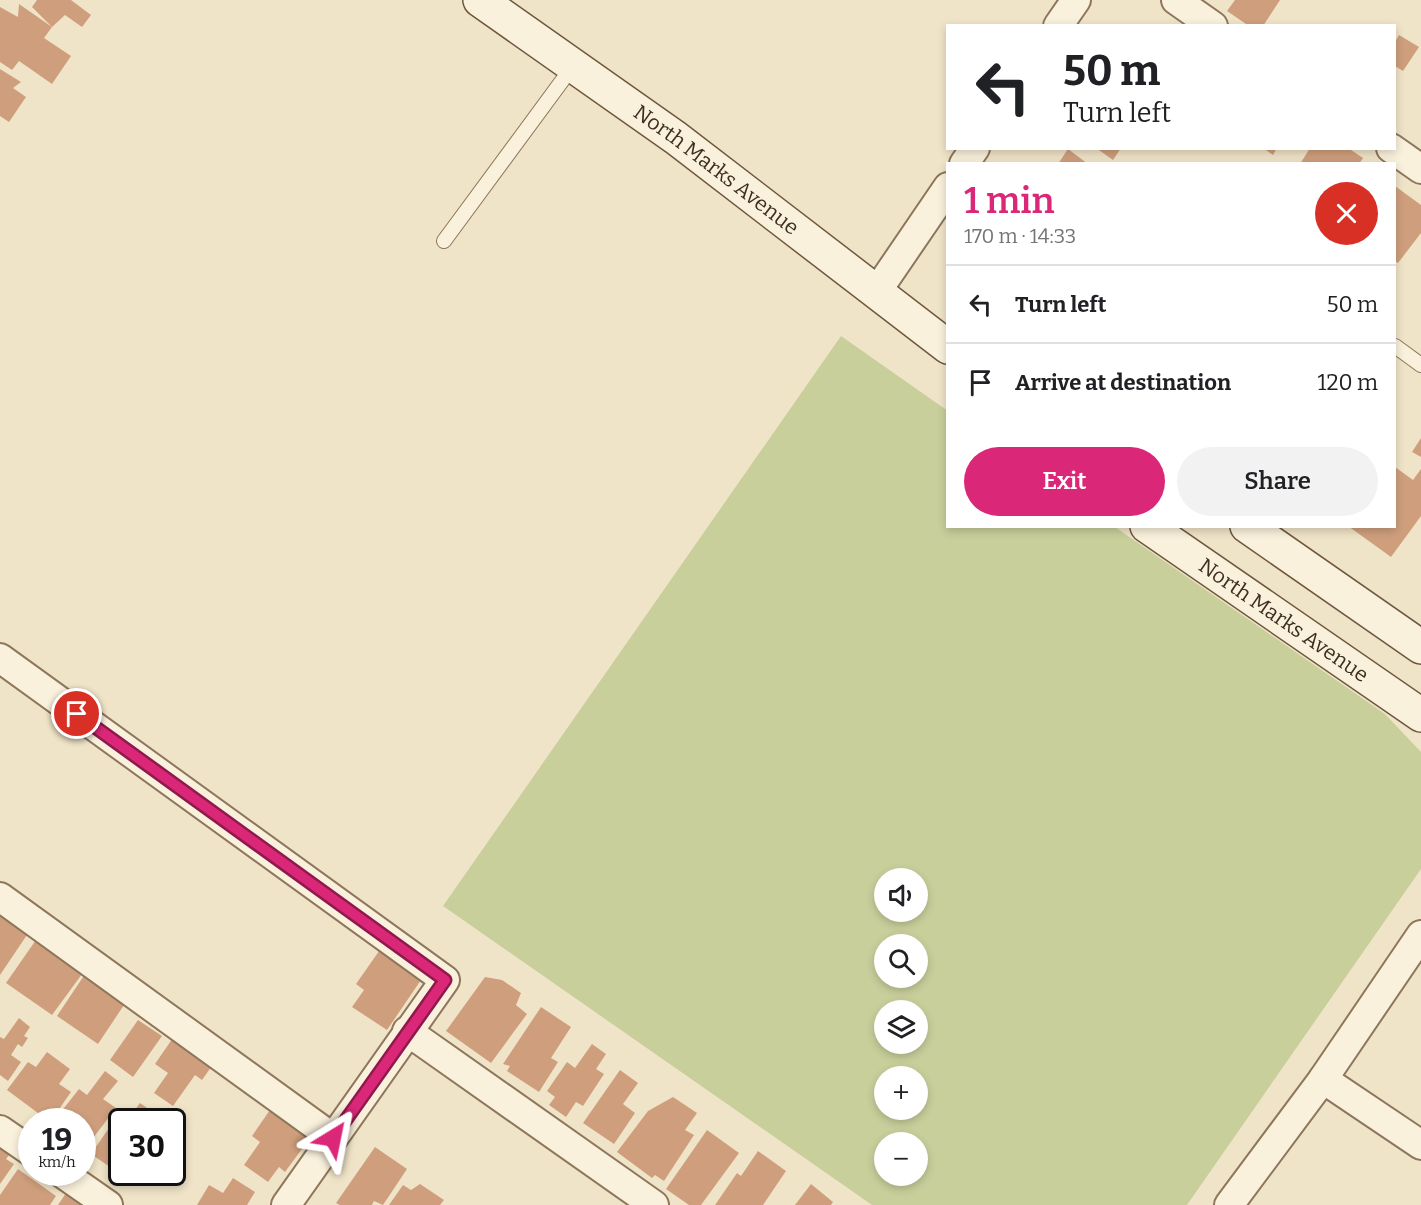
<!DOCTYPE html>
<meta charset="utf-8">
<style>
:root{--surface:#fff;--page:#f2f2f2;--text:#202124;--muted:#757577;--line:#e0e0e0;--accent:#db2777}
body{margin:0;font-family:Bitter,serif;background:var(--page);color:var(--text);height:100vh;display:flex;flex-direction:column;font-size:22px;white-space:nowrap}
*{box-sizing:border-box;margin:0}
p{font-size:20px;color:var(--muted)}
.icon{flex:none;width:33px;height:33px;fill:none;stroke:currentColor;stroke-width:2;stroke-linecap:round;stroke-linejoin:round}
.map{position:relative;flex:1;overflow:hidden}
.drawer{position:absolute;left:946px;top:162px;width:450px;height:366px;display:flex;flex-direction:column;background:var(--surface);border-radius:0px;box-shadow:0 3px 9px #0003}
.drawer>*{flex:none}
.hud{position:absolute;left:946px;top:24px;width:450px;height:126px;border-radius:0px;box-shadow:0 3px 9px #0003;background:#fff;color:var(--text);overflow:hidden}
.controls{position:absolute;left:874px;top:868px;display:grid;gap:12px}
.controls a{display:grid;place-items:center;width:54px;height:54px;border-radius:50%;background:var(--surface);box-shadow:0 3px 9px #0003;font-size:30px}
.speed{position:absolute;left:18px;top:1108px;display:flex;gap:12px;font-size:30px;font-weight:700;text-align:center}
.speed>*{display:grid;place-content:center;width:78px;height:78px;border-radius:50%;background:var(--surface);box-shadow:0 3px 9px #0003;line-height:1}
.speed small{font-size:15px;font-weight:400}
.speed .limit{border:3px solid #111;border-radius:9px;background:#fff;color:#111}
.pin{position:absolute;display:grid;place-items:center;width:51px;height:51px;color:#fff;margin:-26px;border:3px solid #fff;border-radius:50%;box-shadow:0 2px 6px #0007}
.me{position:absolute;width:66px;margin:-33px;rotate:35deg;stroke-linejoin:round;filter:drop-shadow(0 0 4px #0008)}
.turn{display:flex;align-items:center;gap:21px;height:126px;padding:0 18px;font-size:27px}
.turn .icon{width:78px;height:78px;stroke-width:2.5}
.turn b{display:block;font-size:42px;line-height:51px}
.round{display:grid;place-items:center;flex:none;width:63px;height:63px;border-radius:32px;background:var(--page)}
.overview{display:flex;align-items:center;justify-content:space-between;height:102px;padding:0 18px}
h1{font-size:36px;font-weight:600;line-height:45px;color:var(--accent)}
.primary-button{display:flex;gap:12px;margin-top:auto;padding:12px 18px}
.primary-button a{flex:1;height:69px;border-radius:36px;background:var(--accent);color:#fff;font-size:24px;font-weight:600;line-height:69px;text-align:center}
.primary-button a+a{background:var(--page);color:var(--text)}
ul{padding:0;list-style:none}
li{display:flex;align-items:center;gap:18px;height:78px;padding:0 18px;border-top:2px solid var(--line)}
li div{flex:1}
li b{display:block;font-size:22px}
li em{font-style:normal}
.map>svg:first-child{display:block}
</style>
<div class="map">
<svg width="1421" height="1205" viewBox="0 0 1421 1205">
<rect width="100%" height="100%" fill="#f0e4c8"/>
<path fill="#c9cf9b" fill-rule="evenodd" d="M 841,336 L 948,411 L 948,526 L 1115,527 L 1385,714 L 1421,752 L 1421,869 L 1187,1205 L 872,1205 L 443,906 ZM 885,879 L 918,879 L 918,912 L 885,912 ZM 885,945 L 918,945 L 918,978 L 885,978 ZM 885,1011 L 918,1011 L 918,1044 L 885,1044 ZM 885,1077 L 918,1077 L 918,1110 L 885,1110 ZM 885,1143 L 918,1143 L 918,1176 L 885,1176 Z"/>
<g fill="#cf9f7d">
<polygon points="37,0 71,0 91,15 82,27 65,15 52,27 32,7"/>
<polygon points="1235,0 1280,0 1263,26 1249,26 1227,11"/>
<polygon points="19,4 52,27 44,38 71,56 52,84 19,61 12,70 0,62 0,7 18,17"/>
<polygon points="1399,35 1419,47 1403,71 1395,66 1395,42"/>
<polygon points="0,69 21,82 13,88 26,97 9,122 0,116"/>
<polygon points="1096,148 1121,148 1113,160"/>
<polygon points="1263,148 1277,148 1273,155"/>
<polygon points="1310,148 1348,148 1363,158 1359,164 1300,164"/>
<polygon points="1068,149 1088,164 1058,164"/>
<polygon points="1395,186 1421,205 1421,233 1398,263 1395,261"/>
<polygon points="1421,438 1421,457 1412,452"/>
<polygon points="1395,467 1413,480 1421,469 1421,516 1391,557 1348,526 1395,526"/>
<polygon points="0,912 33,926 0,975"/>
<polygon points="38,937 85,970 52,1015 6,983"/>
<polygon points="384,944 421,980 387,1030 352,1007 364,990 356,984"/>
<polygon points="87,971 128,999 98,1044 57,1016"/>
<polygon points="485,977 502,980 521,993 516,1005 527,1014 491,1063 446,1031"/>
<polygon points="541,1007 571,1027 551,1058 558,1062 539,1092 507,1071 510,1066 503,1064"/>
<polygon points="19,1018 30,1027 24,1036 28,1038 22,1047 18,1044 11,1055 21,1062 8,1081 0,1075 0,1037 4,1039"/>
<polygon points="138,1020 162,1036 133,1077 110,1060"/>
<polygon points="177,1032 216,1060 202,1080 195,1075 173,1106 154,1093 168,1073 155,1064"/>
<polygon points="592,1044 606,1054 596,1069 604,1074 583,1106 576,1102 566,1117 549,1105 555,1097 547,1091 567,1062 575,1068"/>
<polygon points="47,1052 70,1069 59,1084 71,1092 50,1122 7,1090 28,1062 36,1067"/>
<polygon points="620,1070 638,1083 623,1104 635,1113 614,1144 583,1123"/>
<polygon points="105,1071 118,1081 103,1099 116,1108 87,1146 82,1143 82,1122 53,1122 79,1089 87,1095"/>
<polygon points="673,1097 697,1113 685,1130 694,1135 664,1181 655,1175 652,1178 617,1152 648,1111"/>
<polygon points="140,1103 163,1119 161,1122 122,1122 122,1173 143,1173 135,1184 91,1154 118,1115 127,1121"/>
<polygon points="272,1107 313,1134 285,1172 279,1167 268,1182 244,1165 260,1142 252,1136"/>
<polygon points="707,1130 739,1153 701,1205 689,1205 666,1189"/>
<polygon points="0,1141 13,1150 6,1159 14,1164 0,1184"/>
<polygon points="375,1147 407,1169 383,1205 374,1201 372,1205 340,1205 336,1203"/>
<polygon points="758,1151 786,1171 763,1205 715,1205 737,1173 741,1176"/>
<polygon points="18,1169 56,1196 50,1205 0,1205 0,1195"/>
<polygon points="233,1178 255,1192 247,1205 197,1205 209,1185 223,1193"/>
<polygon points="420,1184 444,1200 440,1205 389,1205 403,1185 411,1190"/>
<polygon points="811,1184 833,1202 831,1205 795,1205"/>
<polygon points="66,1193 83,1205 58,1205"/>
</g>
<g fill="none" stroke-linecap="round" stroke-linejoin="round">
<defs>
<g id="service">
<polyline points="444,241 573,66"/>
<polyline points="1395,346 1421,365"/>
</g>
<g id="minor">
<polyline points="1176,0 1213,26"/>
<polyline points="1058,26 1076,0"/>
<polyline points="1391,148 1421,169"/>
<polyline points="964,164 975,148"/>
<polyline points="877,291 948,187"/>
<polyline points="0,658 445,980 286,1205"/>
<polyline points="0,897 333,1138"/>
<polyline points="407,1031 654,1205"/>
<polyline points="1323,1079 1421,1145"/>
<polyline points="0,1130 32,1152"/>
<polyline points="62,1173 108,1205"/>
<polyline points="1229,1205 1323,1079 1421,935"/>
</g>
<g id="secondary">
<path id="s1" d="M 480,0 L 676,138 L 948,347"/>
<path id="s2" d="M 1147,526 L 1421,715"/>
<polyline points="1247,526 1421,647"/>
</g>
</defs>
<use href="#service" stroke="#8d765c" stroke-width="16"/>
<use href="#minor" stroke="#8d765c" stroke-width="32"/>
<use href="#secondary" stroke="#6f573f" stroke-width="36"/>
<use href="#service" stroke="#faf1dc" stroke-width="14"/>
<use href="#minor" stroke="#faf1dc" stroke-width="28"/>
<use href="#secondary" stroke="#faf1dc" stroke-width="33"/>
</g>
<g fill="none" stroke-linecap="round" stroke-linejoin="round">
<defs>
<polyline id="route" points="77,714 445,980 333,1138"/>
</defs>
<use href="#route" stroke="#8e194d" stroke-width="15"/>
<use href="#route" stroke="#db2777" stroke-width="10"/>
</g>
<g text-anchor="middle" dominant-baseline="central" stroke-width="6" stroke-linejoin="round" paint-order="stroke">
<g font-size="21" fill="#3d2e20" stroke="#f7eed8">
<text stroke="none"><textPath href="#s1" startOffset="291">North Marks Avenue</textPath></text>
<text stroke="none"><textPath href="#s2" startOffset="166">North Marks Avenue</textPath></text>
</g>
</g>
</svg>
<div class="controls">
<a><svg class="icon" aria-label="sound" viewBox="0 0 24 24"><path d="M4 9h4l5-4v14l-5-4H4zM17 9q2 3 0 6"/></svg></a>
<a><svg class="icon" aria-label="search" viewBox="0 0 24 24"><circle cx="10" cy="10" r="6"/><path d="M15 15l6 6"/></svg></a>
<a><svg class="icon" aria-label="layers" viewBox="0 0 24 24"><path d="M12 4l9 5-9 5-9-5zM3 14l9 5 9-5"/></svg></a>
<a>+</a>
<a>−</a>
</div>
<div class="speed"><div>19<small>km/h</small></div><div class="limit">30</div></div>
<div class="pin" style="left:77px;top:714px;background:#d93025"><svg class="icon" aria-label="arrive" viewBox="0 0 24 24"><path d="M6 21V4h12l-3 4 3 4H6"/></svg></div>
<svg class="me" style="left:333px;top:1138px" viewBox="-20 -20 40 40"><path d="M0-17L14 15 0 8-14 15z" fill="#db2777" stroke="#fff" stroke-width="4"/></svg>
<div class="hud">
<div class="turn"><svg class="icon" aria-label="left" viewBox="0 0 24 24"><path d="M17 20v-9H6M10 6l-5 5 5 5"/></svg><div><b>50 m</b>Turn left</div></div>
</div>
<section class="drawer">
<div class="overview"><div><h1>1 min</h1><p>170 m · 14:33</p></div><a class="round" style="background:#d93025;color:#fff"><svg class="icon" aria-label="close" viewBox="0 0 24 24"><path d="M6 6l12 12M18 6L6 18"/></svg></a></div>
<ul>
<li><svg class="icon" aria-label="left" viewBox="0 0 24 24"><path d="M17 20v-9H6M10 6l-5 5 5 5"/></svg><div><b>Turn left</b></div><em>50 m</em></li>
<li><svg class="icon" aria-label="arrive" viewBox="0 0 24 24"><path d="M6 21V4h12l-3 4 3 4H6"/></svg><div><b>Arrive at destination</b></div><em>120 m</em></li>
</ul>
<div class="primary-button"><a>Exit</a><a>Share</a></div>
</section>
</div>
